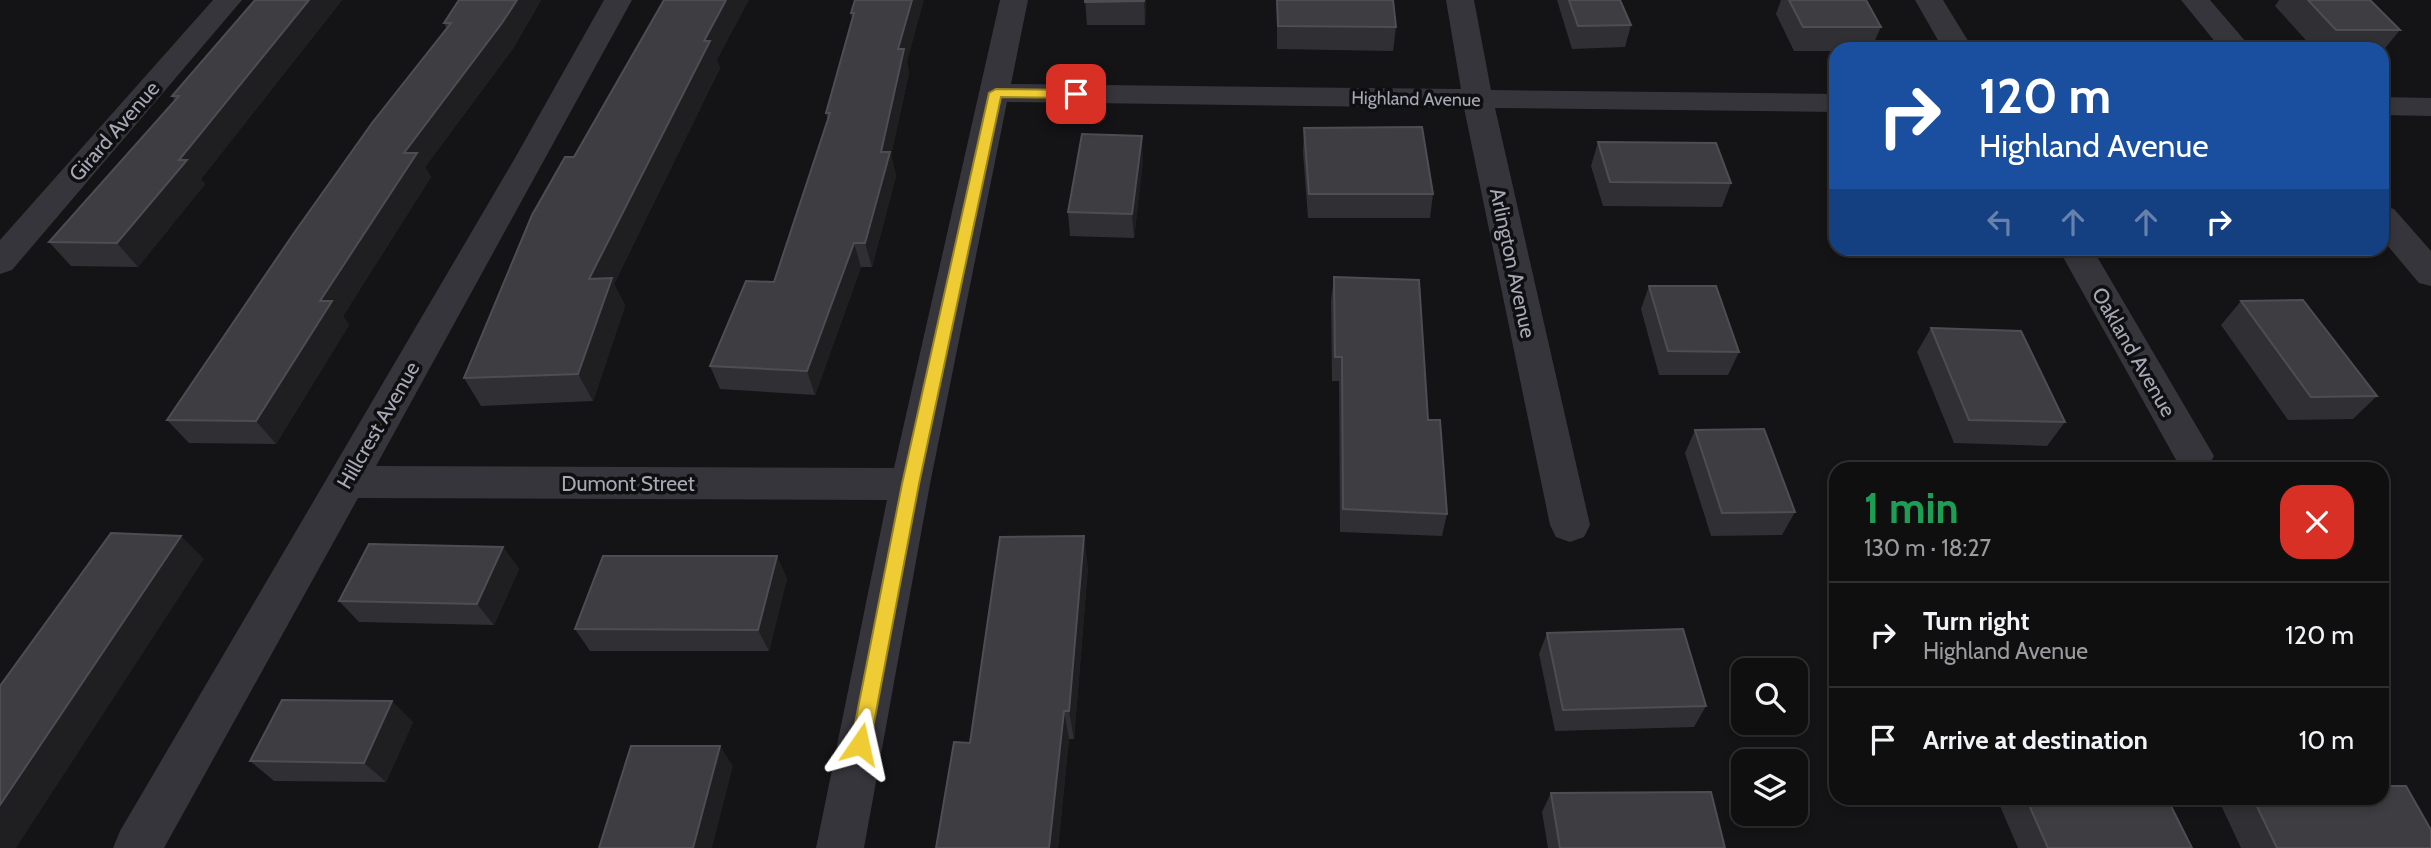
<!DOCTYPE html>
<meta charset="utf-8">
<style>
:root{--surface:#0f0f10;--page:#1d1d1e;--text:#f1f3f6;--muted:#9b9c9f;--line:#2f2f30}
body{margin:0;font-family:Cabin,sans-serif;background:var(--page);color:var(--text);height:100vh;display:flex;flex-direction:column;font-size:26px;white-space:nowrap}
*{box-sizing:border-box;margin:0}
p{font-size:23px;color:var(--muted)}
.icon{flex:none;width:38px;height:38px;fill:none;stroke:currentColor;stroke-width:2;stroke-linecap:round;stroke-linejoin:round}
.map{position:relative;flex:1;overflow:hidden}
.drawer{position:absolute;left:1829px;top:462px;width:560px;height:343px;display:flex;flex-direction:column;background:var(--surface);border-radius:21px;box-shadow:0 4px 10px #0003,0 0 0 2px var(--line)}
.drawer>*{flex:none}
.banner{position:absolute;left:1829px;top:42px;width:560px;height:214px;border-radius:21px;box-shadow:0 4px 10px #0003,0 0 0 2px var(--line);background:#1a4fa0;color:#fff;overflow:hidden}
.tools{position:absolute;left:1731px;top:658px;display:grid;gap:14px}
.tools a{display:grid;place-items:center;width:77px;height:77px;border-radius:14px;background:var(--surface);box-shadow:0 4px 10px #0003,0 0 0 2px var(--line);font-size:35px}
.pin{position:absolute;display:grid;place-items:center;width:60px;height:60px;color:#fff;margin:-30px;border-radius:14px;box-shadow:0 4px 10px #0006}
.me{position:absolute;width:77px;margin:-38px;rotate:11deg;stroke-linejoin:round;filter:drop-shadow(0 0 5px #0008)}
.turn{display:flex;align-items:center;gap:24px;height:147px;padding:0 35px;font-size:32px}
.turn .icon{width:91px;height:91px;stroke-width:2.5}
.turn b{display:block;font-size:49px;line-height:60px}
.lanes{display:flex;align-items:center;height:66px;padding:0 35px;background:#0003;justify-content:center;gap:35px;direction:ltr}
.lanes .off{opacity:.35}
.round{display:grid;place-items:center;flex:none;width:74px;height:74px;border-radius:21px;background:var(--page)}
.summary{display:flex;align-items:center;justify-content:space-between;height:119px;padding:0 35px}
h1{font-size:42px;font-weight:700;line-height:52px;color:#1e9e55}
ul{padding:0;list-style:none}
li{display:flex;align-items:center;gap:21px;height:105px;padding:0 35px;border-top:2px solid var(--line)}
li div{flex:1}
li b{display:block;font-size:26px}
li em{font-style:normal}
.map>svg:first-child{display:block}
</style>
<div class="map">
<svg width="2431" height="848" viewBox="0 0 2431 848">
<rect width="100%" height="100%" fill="#141416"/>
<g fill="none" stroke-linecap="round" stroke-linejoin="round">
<g fill="#35353b" fill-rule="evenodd">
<polygon points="213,0 242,0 12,270 0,274 0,240"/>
<polygon points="604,0 632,0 376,466 894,468 1000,0 1028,0 1011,84 1461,89 1446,0 1474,0 1491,90 1836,94 1836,112 1495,108 1590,525 1584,537 1570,542 1556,537 1550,525 1464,108 1007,102 930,484 864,848 816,848 887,500 358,498 164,848 113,848 120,831 515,158"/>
<polygon points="1915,0 1943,0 1973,49 1943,49"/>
<polygon points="2181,0 2210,0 2252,49 2221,49"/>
<polygon points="2382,97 2431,98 2431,116 2382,115"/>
<polygon points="2382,206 2394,209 2431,251 2431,286 2419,283 2382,239"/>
<polygon points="2058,248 2092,248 2214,456 2208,467 2201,469 2180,467"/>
</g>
</g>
<g fill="#303034">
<polygon points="255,0 342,0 201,179 205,184 138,267 71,266 49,242 175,101 172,96"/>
<polygon points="459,0 541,0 514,47 425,167 431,177 343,316 349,325 276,444 189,443 167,420 447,29 444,23"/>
<polygon points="855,0 907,62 909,73 891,155 896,176 872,267 861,267 815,395 720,389 710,366 774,282 828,121 826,113 852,18 851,13"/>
<polygon points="1085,0 1146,0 1145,25 1087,25"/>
<polygon points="1277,0 1393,0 1396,27 1393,51 1277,49"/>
<polygon points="1557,0 1620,0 1631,25 1625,47 1572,49"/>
<polygon points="1781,0 1866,0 1881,27 1871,49 1836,49 1836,51 1794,51 1776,14"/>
<polygon points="2279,0 2370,0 2400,30 2382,52 2382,49 2314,49 2275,6"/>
<polygon points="717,60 720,68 614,284 625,306 593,401 481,406 464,378 574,157"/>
<polygon points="1304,128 1433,194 1430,218 1308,218 1303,152"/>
<polygon points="1598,142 1731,183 1722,207 1603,206 1591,166"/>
<polygon points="1143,160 1134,238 1070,236 1068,212"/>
<polygon points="1334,277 1428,420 1447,514 1442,536 1340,532 1339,381 1332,381 1331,301"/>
<polygon points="1649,286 1739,352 1728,375 1659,375 1641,309"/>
<polygon points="2241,301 2377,396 2353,419 2288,420 2221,325"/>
<polygon points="1931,328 2065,422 2047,446 1954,443 1917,352"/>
<polygon points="1695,430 1795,512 1782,535 1711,536 1685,453"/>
<polygon points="503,547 519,569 494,625 359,622 339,601"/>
<polygon points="1088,567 1074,739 1069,739 1058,848 936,848 970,743"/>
<polygon points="787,578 769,651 590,651 575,629"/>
<polygon points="1547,633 1706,706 1694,727 1555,731 1539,654"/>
<polygon points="413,722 386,782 274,781 250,761"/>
<polygon points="1551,793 1725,848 1548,848 1542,812"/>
<polygon points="2009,798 2167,798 2192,848 2018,848 2000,806"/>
<polygon points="2223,798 2382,798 2431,848 2241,848 2219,801"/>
</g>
<g fill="#1f1f22">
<polygon points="309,0 342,0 201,179 205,184 138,267 117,243 179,160"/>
<polygon points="517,0 541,0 514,47 425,167 431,177 343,316 349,325 276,444 256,421 320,301 404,153"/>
<polygon points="726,0 749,0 717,60 720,68 614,284 625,306 593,401 578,374 589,279 704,41"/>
<polygon points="912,0 924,0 907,62 909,73 891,155 896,176 872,267 865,243 898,49"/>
<polygon points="1144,0 1146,0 1145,25"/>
<polygon points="1142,136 1143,160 1134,238 1132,214"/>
<polygon points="854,243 861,267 815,395 807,371"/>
<polygon points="181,536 204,559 16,848 0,848 0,805"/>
<polygon points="1084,536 1088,567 1074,739 1069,711"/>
<polygon points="503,547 519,569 494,625 477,604"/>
<polygon points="777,556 787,578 769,651 758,630"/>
<polygon points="392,701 413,722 386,782 364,763"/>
<polygon points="1064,711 1069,739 1058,848 1049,848"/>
<polygon points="720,746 733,766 712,848 693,848"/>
</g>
<g fill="#3d3d42" stroke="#4d4e54" stroke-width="2">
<polygon points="255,0 309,0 179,160 187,160 117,243 49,242 179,96 172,96"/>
<polygon points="459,0 517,0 502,23 404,153 417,153 320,301 332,301 256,421 167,420 294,233 372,123 451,23 444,23"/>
<polygon points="664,0 726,0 704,41 710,41 589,279 612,278 578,374 464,378 532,215 565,157 574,157"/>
<polygon points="855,0 912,0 898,49 904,49 881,152 890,152 865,243 854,243 807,371 710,366 746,281 774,282 830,113 826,113 854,13 851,13"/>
<polygon points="1085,0 1144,0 1144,1 1085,2"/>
<polygon points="1277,0 1393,0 1396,27 1278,26"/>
<polygon points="1569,0 1620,0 1631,25 1578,26"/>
<polygon points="1789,0 1866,0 1881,27 1803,27"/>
<polygon points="2308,0 2370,0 2400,30 2336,30"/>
<polygon points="1422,127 1433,194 1309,194 1304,128"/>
<polygon points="1082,134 1142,136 1132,214 1068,212"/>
<polygon points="1598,142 1716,143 1731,183 1610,182"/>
<polygon points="1334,277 1419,280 1428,420 1440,420 1447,514 1343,509 1342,357 1335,357"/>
<polygon points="1649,286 1716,286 1739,352 1668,351"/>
<polygon points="2303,300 2377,396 2311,397 2241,301"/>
<polygon points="1931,328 2021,331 2065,422 1969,420"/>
<polygon points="1764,429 1795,512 1722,513 1695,430"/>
<polygon points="111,533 181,536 0,805 0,686"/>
<polygon points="1084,536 1069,711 1064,711 1049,848 936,848 954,742 970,743 1000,537"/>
<polygon points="369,544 503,547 477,604 339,601"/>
<polygon points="603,556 777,556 758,630 575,629"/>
<polygon points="1683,629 1706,706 1563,710 1547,633"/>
<polygon points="282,700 392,701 364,763 250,761"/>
<polygon points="631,746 720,746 693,848 599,848"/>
<polygon points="2382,786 2406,786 2431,830 2431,848 2277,848 2253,798 2382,798"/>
<polygon points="1711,792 1725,848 1560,848 1551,793"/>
<polygon points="2026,798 2167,798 2192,848 2048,848"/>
</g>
<polygon fill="#efcc33" stroke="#9b8521" stroke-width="2" points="996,89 1076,90 1082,94 1076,98 1001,97 919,484 870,744 867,750 860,753 853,750 851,744 902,484 989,93"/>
<g text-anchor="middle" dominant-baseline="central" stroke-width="7" stroke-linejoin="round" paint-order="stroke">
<g font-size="18" fill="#a6a8b6" stroke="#0f0f11">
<text transform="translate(1416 99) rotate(1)">Highland Avenue</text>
</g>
<g font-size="21" fill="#a6a8b6" stroke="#0f0f11">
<text transform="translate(114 131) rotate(-49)">Girard Avenue</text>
<text transform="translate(1513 263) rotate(78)">Arlington Avenue</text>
<text transform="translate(2134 352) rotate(60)">Oakland Avenue</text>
<text transform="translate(378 425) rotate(-60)">Hillcrest Avenue</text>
<text x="628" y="483">Dumont Street</text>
</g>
</g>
</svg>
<div class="tools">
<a><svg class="icon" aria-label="search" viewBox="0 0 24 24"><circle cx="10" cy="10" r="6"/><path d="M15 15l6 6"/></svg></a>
<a><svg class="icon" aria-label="layers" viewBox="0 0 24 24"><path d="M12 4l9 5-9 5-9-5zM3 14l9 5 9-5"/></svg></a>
</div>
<div class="pin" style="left:1076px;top:94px;background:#d93025"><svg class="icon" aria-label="arrive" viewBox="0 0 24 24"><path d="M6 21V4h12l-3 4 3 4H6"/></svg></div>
<svg class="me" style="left:860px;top:744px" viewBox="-20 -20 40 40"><path d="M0-17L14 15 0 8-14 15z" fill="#efcc33" stroke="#fff" stroke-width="4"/></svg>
<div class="banner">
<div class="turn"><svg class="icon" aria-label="right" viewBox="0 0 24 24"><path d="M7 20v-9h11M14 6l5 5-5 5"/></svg><div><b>120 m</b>Highland Avenue</div></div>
<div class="lanes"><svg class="icon off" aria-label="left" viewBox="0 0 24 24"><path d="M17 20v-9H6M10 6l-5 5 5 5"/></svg><svg class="icon off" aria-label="ahead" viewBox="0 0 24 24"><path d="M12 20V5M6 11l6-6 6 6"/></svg><svg class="icon off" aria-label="ahead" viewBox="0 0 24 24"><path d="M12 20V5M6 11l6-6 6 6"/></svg><svg class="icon" aria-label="right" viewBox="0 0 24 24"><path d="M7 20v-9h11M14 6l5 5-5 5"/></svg></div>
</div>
<section class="drawer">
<div class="summary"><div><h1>1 min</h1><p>130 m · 18:27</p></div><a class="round" style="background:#d93025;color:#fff"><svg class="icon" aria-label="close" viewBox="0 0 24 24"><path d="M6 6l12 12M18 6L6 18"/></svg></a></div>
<ul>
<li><svg class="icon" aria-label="right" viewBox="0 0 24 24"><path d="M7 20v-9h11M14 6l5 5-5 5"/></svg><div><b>Turn right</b><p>Highland Avenue</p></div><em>120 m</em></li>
<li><svg class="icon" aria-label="arrive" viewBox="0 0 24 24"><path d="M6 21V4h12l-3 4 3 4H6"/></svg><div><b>Arrive at destination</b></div><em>10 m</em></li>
</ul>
</section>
</div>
